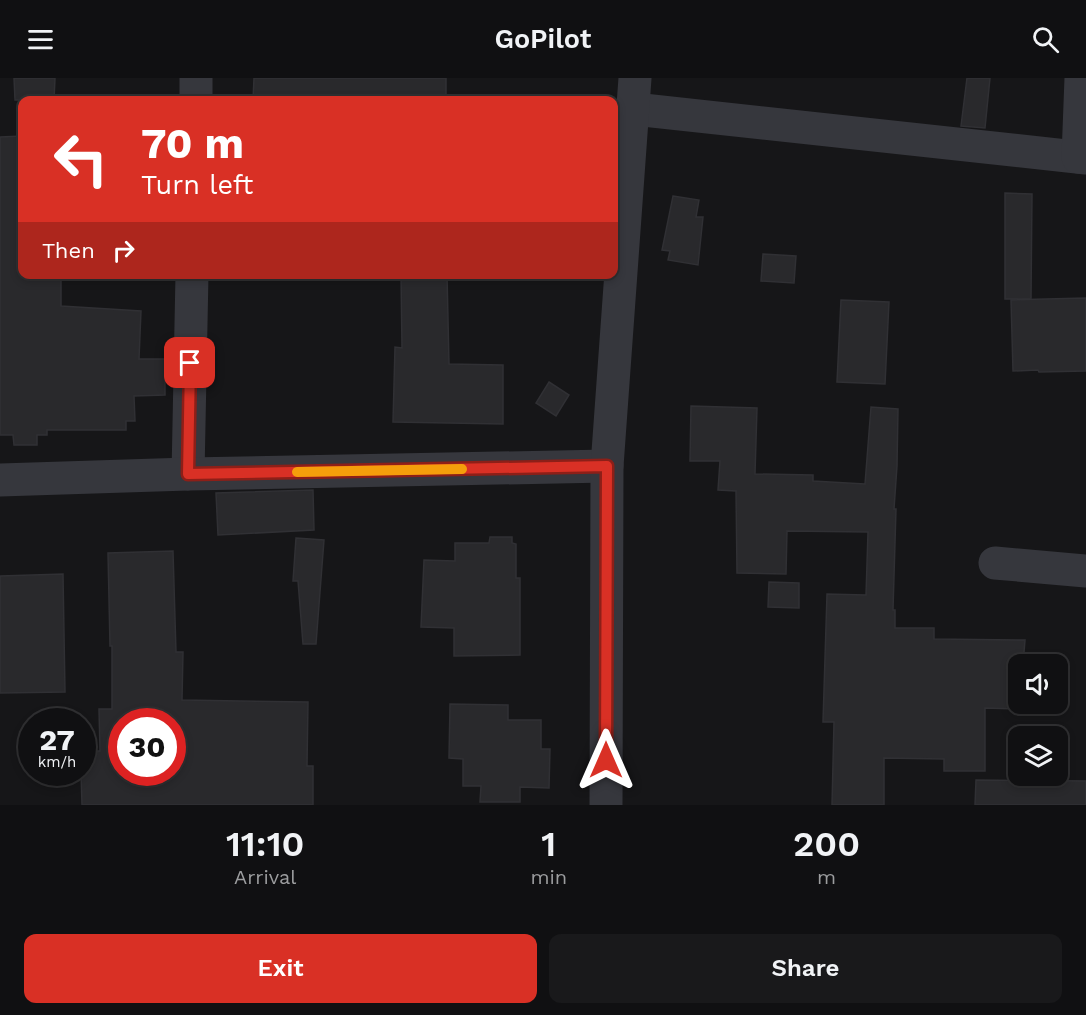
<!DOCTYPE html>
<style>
:root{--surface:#101012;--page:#19191b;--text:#f1f3f6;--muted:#9c9d9f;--line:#303032;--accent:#d93025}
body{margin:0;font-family:"Work Sans",sans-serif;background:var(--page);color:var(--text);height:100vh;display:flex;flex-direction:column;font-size:22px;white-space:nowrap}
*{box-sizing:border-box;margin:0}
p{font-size:20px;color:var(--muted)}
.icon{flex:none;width:33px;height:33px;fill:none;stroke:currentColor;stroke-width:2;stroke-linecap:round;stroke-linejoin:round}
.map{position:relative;height:727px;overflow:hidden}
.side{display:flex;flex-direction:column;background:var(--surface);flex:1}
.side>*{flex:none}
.guide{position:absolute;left:18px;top:18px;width:600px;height:183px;border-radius:12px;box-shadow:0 3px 9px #0003,0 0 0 2px var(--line);background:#d93025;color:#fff;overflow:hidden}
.fabs{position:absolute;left:1008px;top:576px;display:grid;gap:12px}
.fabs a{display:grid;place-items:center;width:60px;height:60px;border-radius:12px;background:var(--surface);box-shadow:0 3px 9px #0003,0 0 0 2px var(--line);font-size:30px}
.speed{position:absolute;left:18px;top:630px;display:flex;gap:12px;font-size:30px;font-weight:700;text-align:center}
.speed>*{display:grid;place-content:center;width:78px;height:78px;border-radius:50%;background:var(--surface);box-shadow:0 3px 9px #0003,0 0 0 2px var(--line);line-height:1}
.speed small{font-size:15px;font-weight:400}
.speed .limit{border:9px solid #d22;background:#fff;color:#111}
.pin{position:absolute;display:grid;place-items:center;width:51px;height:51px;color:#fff;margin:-26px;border-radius:12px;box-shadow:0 3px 9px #0006}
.me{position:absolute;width:66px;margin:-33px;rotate:0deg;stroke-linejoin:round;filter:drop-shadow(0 0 4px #0008)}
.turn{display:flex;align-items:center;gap:21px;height:126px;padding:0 24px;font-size:27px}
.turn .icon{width:78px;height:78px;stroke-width:2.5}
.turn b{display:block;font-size:42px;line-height:51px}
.then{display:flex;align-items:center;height:57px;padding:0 24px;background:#0003;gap:12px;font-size:22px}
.eta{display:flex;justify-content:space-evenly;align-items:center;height:102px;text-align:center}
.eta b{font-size:36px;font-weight:600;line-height:42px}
.primary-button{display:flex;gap:12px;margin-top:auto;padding:12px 24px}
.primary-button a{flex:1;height:69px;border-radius:12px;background:var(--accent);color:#fff;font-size:24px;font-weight:600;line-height:69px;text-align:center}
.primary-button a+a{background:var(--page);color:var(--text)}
header{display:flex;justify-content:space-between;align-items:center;height:78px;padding:0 24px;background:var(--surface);font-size:27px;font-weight:600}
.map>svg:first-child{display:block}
</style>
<header><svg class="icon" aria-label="menu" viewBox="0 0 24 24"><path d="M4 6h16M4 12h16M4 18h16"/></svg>GoPilot<svg class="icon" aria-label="search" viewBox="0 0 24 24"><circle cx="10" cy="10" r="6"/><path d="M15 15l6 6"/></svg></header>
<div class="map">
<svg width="1086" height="727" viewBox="0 0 1086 727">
<rect width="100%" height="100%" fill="#161618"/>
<g fill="#29292c" stroke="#303034" stroke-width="1.5" fill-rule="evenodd">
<polygon points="14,0 55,0 54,22 15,22"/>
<polygon points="254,0 446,0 446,22 253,22"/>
<polygon points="967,0 990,0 985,50 961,48"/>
<polygon points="22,58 22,196 55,196 55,202 61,202 61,228 141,233 139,281 165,281 165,317 134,318 135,343 126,343 126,352 47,352 47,357 37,357 37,367 14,367 13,357 0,357 0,59"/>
<polygon points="1005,115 1032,116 1031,221 1005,221"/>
<polygon points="673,118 699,122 696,139 703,139 698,187 668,182 670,173 662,172"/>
<polygon points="763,176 796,178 794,205 761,203"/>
<polygon points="401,196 447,196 449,286 503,287 503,346 393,344 395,269 402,270"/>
<polygon points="1086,220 1086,293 1039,294 1038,292 1013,293 1011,222"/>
<polygon points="841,222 889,224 885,306 837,304"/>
<polygon points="549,304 569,317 556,338 536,325"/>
<polygon points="691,328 757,330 755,396 813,397 813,403 865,406 871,329 898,331 897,388 894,431 896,431 893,532 895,532 895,550 934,550 934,561 1025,562 1023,586 1018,586 1018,626 1021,626 1021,631 985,630 985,693 944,693 944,681 884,680 884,727 832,727 834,644 823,644 827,516 866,517 868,454 787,453 786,496 737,495 736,413 718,412 720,383 690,383"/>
<polygon points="313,412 314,452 218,457 216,415"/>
<polygon points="490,459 512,459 512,465 516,466 516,500 520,500 520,577 454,578 454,550 421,549 424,482 455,483 455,465 489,465"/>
<polygon points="296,460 324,462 316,566 303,566 298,503 293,503"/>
<path d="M 173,473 L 176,574 L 183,574 L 182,622 L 308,624 L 307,688 L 313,688 L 313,727 L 82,727 L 81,694 L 82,694 L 82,683 L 85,683 L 85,673 L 100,673 L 99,631 L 112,631 L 112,568 L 110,568 L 108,475 ZM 122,644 L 172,644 L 172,694 L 122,694 Z"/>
<polygon points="63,496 65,614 0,615 0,498"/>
<polygon points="769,504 799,505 799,530 768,529"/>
<polygon points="450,626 508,627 508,642 541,642 541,671 550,671 549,710 520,709 520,724 480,724 481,708 463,708 463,681 449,680"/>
<polygon points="976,702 1086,703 1086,727 975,727"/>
</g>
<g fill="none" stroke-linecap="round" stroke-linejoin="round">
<g stroke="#36373d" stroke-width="33">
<polyline points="196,22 196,0"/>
<polyline points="634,31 1086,80"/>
<polyline points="1078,79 1081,0"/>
<polyline points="188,396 192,196"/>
<polyline points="0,402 188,396 607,388"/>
<polyline points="995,485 1086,493"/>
<polyline points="606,727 607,388 635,0"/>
</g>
</g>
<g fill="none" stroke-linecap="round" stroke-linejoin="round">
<defs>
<polyline id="route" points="190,285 188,396 607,388 606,682"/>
</defs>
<use href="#route" stroke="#8d1f18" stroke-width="15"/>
<use href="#route" stroke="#d93025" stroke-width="10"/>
<polyline stroke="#f59e0b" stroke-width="10" points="297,394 462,391"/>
</g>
</svg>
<div class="fabs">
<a><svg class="icon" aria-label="sound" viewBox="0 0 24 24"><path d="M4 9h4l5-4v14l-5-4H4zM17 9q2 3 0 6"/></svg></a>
<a><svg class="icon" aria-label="layers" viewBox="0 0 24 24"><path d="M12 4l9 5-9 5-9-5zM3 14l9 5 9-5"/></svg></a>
</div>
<div class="speed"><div>27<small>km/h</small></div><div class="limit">30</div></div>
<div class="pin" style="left:190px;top:285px;background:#d93025"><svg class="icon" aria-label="arrive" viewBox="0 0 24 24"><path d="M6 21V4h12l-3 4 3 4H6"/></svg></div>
<svg class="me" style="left:606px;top:682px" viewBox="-20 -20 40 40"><path d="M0-17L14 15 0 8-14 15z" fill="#d93025" stroke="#fff" stroke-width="4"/></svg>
<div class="guide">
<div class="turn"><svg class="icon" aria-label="left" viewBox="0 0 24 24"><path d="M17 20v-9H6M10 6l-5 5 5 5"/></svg><div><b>70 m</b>Turn left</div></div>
<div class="then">Then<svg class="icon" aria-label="right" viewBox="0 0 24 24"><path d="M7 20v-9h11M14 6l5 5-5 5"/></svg></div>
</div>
</div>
<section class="side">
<div class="eta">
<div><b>11:10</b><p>Arrival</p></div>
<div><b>1</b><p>min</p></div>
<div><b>200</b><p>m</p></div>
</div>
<div class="primary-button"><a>Exit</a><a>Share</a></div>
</section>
